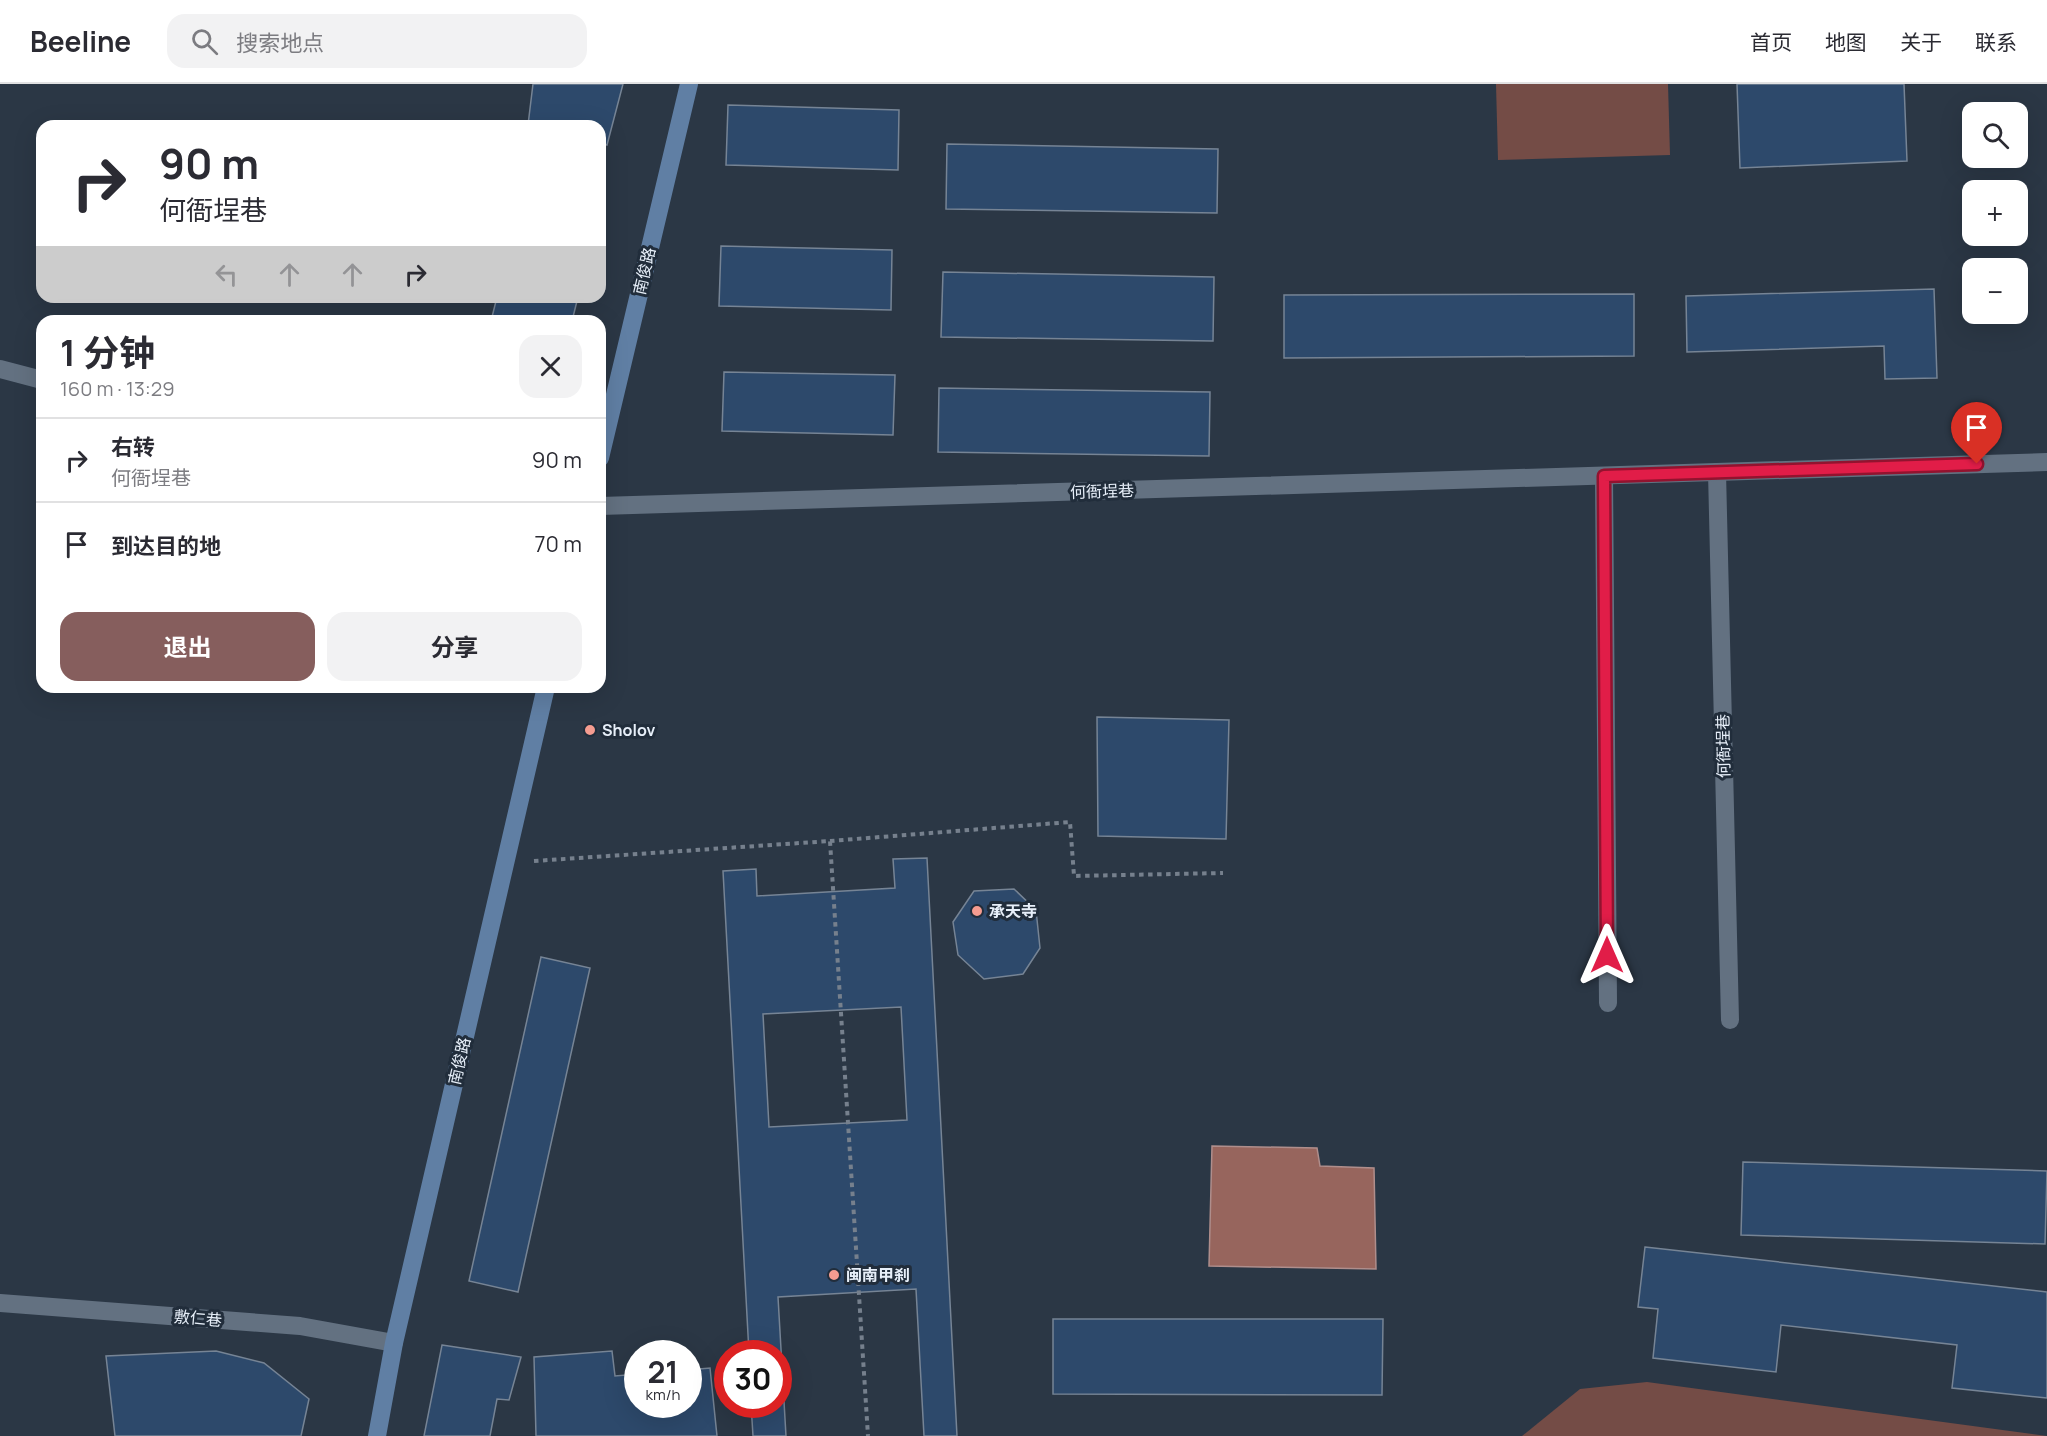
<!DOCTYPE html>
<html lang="zh">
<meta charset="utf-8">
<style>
:root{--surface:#fff;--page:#f2f2f3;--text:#2b2b33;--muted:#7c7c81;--line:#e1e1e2;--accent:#865e5d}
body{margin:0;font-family:Manrope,"Noto Sans SC",sans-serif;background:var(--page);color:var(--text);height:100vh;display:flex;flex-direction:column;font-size:22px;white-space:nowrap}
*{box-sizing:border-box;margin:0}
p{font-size:20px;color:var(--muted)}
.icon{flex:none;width:33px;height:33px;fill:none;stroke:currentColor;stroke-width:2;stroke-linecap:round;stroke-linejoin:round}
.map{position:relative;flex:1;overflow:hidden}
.side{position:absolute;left:36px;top:231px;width:570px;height:378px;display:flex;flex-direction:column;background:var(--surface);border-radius:18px;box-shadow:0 6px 24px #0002}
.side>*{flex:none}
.banner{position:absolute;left:36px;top:36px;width:570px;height:183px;border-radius:18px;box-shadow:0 6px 24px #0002;background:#fff;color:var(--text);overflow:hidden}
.tools{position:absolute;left:1962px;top:18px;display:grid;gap:12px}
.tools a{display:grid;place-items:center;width:66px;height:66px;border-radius:12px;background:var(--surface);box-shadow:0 6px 24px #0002;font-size:30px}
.speed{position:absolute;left:624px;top:1256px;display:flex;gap:12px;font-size:30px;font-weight:700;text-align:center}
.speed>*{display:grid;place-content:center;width:78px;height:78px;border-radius:50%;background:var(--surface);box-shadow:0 6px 24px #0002;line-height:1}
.speed small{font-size:15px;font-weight:400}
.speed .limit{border:9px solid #d22;background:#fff;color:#111}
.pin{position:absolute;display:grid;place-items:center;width:51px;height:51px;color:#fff;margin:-62px -26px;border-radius:50% 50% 50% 0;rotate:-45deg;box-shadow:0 0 6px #0007}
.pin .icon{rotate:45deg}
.me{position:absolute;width:66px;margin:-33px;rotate:0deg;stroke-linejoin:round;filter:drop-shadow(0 0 4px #0008)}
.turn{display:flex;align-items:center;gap:21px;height:126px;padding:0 24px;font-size:27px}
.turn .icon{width:78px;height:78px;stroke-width:2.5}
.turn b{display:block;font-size:42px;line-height:51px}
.lanes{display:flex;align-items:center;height:57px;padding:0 24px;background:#0003;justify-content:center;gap:30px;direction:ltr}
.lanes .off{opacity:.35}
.round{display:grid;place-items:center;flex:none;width:63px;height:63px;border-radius:18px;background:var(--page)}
.headline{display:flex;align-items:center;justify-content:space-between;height:102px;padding:0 24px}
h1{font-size:36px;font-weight:700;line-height:45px}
.primary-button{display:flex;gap:12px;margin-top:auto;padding:12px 24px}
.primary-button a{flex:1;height:69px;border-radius:18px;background:var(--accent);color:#fff;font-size:24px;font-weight:700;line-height:69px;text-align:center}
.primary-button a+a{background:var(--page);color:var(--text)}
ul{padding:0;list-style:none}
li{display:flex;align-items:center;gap:18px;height:84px;padding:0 24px;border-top:2px solid var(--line)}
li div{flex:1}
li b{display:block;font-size:22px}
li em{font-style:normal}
header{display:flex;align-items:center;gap:36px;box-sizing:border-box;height:84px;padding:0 30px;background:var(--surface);border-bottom:2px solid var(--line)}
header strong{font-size:28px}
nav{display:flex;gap:33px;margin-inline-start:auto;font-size:21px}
.search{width:420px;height:54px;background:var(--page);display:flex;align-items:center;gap:15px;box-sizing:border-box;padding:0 21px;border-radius:18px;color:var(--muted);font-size:22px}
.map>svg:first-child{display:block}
</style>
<header>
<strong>Beeline</strong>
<div class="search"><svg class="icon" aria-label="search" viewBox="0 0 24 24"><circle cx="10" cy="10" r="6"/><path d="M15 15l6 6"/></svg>搜索地点</div>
<nav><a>首页</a><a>地图</a><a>关于</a><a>联系</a></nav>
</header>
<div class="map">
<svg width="2047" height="1352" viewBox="0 0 2047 1352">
<rect width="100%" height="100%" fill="#2b3745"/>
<g fill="#744c46">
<polygon points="1496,0 1668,0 1670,71 1498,76"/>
<polygon points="1647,1298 2047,1352 1522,1352 1580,1305"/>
</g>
<polygon fill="#97655d" stroke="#af8e8c" stroke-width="1.5" points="1212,1062 1317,1064 1320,1082 1374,1084 1376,1185 1209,1182"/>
<g fill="#2d496b" stroke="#768495" stroke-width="1.5" fill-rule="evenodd">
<polygon points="533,0 623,0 607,61 600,59 600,42 528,41"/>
<polygon points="1737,0 1904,0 1907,77 1740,84"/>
<polygon points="728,21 899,26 898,86 726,81"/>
<polygon points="947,60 1218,65 1217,129 946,125"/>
<polygon points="721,162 892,166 891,226 719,222"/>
<polygon points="943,188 1214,193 1213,257 941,253"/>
<polygon points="1934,205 1937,294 1885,295 1884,262 1687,268 1686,212"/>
<polygon points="1634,210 1634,272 1284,274 1284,211"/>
<polygon points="497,213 578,213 572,237 491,237"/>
<polygon points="724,288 895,291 893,351 722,347"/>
<polygon points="939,304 1210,308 1209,372 938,368"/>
<polygon points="1097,633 1229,636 1226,755 1098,752"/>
<path d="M 927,774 L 957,1352 L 924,1352 L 916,1205 L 778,1213 L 786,1352 L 753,1352 L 751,1320 L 778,1320 L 778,1269 L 749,1269 L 723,787 L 756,785 L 757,812 L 895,804 L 893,775 ZM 901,923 L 907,1036 L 769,1043 L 763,930 Z"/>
<polygon points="1014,805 1036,826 1040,864 1023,890 984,895 958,871 953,838 974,807"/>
<polygon points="541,873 590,884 518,1208 469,1197"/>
<polygon points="1743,1078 2047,1087 2045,1160 1741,1151"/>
<polygon points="1645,1163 2047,1208 2047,1314 1952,1304 1957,1261 1781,1241 1776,1288 1653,1274 1658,1225 1638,1223"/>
<polygon points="1053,1235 1383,1235 1382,1311 1053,1310"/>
<polygon points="442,1261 521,1273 509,1316 497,1315 490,1352 424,1352"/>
<polygon points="216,1267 264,1279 309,1315 301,1352 115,1352 106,1272"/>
<polygon points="612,1267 615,1292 638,1290 638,1320 688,1320 688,1286 710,1284 717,1352 536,1352 534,1273"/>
</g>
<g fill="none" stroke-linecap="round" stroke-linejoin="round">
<g stroke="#76808d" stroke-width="4" stroke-dasharray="4.5 4.5" stroke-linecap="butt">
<polyline points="830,757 1070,738 1074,792 1223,789"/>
<polyline points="534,777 830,757 868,1352"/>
</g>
<g stroke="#637181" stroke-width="18">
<polyline points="0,285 42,296"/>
<polyline points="1717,388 1730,936"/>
<polyline points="1604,392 1608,919"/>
<polyline points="600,422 2047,378"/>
<polyline points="0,1219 300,1242 394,1259"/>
</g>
<g stroke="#607fa4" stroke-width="18">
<polyline points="600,374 689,0"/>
<polyline points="377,1352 394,1259 546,603"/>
</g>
</g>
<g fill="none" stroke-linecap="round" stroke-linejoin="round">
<defs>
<polyline id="route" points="1607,871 1604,392 1977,380"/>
</defs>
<use href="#route" stroke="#92132f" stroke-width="15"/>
<use href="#route" stroke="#e11d48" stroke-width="10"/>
</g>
<g fill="#f59c90" stroke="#212d3b" stroke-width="2">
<circle cx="590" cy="646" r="6"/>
<circle cx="977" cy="827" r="6"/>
<circle cx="834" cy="1191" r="6"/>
</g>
<g text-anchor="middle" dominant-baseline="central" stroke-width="6" stroke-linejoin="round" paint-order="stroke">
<g font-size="16" fill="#e7eff9" stroke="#212d3b">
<text transform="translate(644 187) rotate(-77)">南俊路</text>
<text transform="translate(1102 407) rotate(-2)">何衙埕巷</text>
<text transform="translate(1723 662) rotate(-91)">何衙埕巷</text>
<text transform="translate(459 977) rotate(-77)">南俊路</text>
<text transform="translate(198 1234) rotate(5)">敷仁巷</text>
</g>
<g font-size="16" font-weight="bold" fill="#e7eff9" stroke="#212d3b" text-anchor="start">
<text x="602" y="646">Sholov</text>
<text x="989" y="827">承天寺</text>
<text x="846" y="1191">闽南甲刹</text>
</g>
</g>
</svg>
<div class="tools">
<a><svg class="icon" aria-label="search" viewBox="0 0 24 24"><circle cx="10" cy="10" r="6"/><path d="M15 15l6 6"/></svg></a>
<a>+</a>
<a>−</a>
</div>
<div class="speed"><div>21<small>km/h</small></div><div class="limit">30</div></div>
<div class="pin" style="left:1977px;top:380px;background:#d93025"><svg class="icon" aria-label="arrive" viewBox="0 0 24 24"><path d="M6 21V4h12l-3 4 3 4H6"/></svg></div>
<svg class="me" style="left:1607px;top:871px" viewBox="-20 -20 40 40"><path d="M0-17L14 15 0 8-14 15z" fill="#e11d48" stroke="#fff" stroke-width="4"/></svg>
<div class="banner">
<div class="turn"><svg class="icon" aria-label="right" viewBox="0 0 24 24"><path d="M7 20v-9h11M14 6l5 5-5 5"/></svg><div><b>90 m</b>何衙埕巷</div></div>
<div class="lanes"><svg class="icon off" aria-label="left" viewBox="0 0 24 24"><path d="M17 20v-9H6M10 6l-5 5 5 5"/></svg><svg class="icon off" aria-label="ahead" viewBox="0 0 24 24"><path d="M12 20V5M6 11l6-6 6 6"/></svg><svg class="icon off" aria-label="ahead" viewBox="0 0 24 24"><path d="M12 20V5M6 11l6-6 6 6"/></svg><svg class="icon" aria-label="right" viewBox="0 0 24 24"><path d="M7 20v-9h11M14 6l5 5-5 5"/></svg></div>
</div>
<section class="side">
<div class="headline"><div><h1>1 分钟</h1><p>160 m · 13:29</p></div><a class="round"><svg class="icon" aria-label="close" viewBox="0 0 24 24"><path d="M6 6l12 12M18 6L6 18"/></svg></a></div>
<ul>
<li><svg class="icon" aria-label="right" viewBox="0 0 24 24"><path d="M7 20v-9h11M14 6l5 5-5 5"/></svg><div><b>右转</b><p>何衙埕巷</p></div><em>90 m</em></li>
<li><svg class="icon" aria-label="arrive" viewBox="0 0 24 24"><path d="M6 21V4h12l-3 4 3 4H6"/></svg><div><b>到达目的地</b></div><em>70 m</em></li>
</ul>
<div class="primary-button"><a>退出</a><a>分享</a></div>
</section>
</div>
